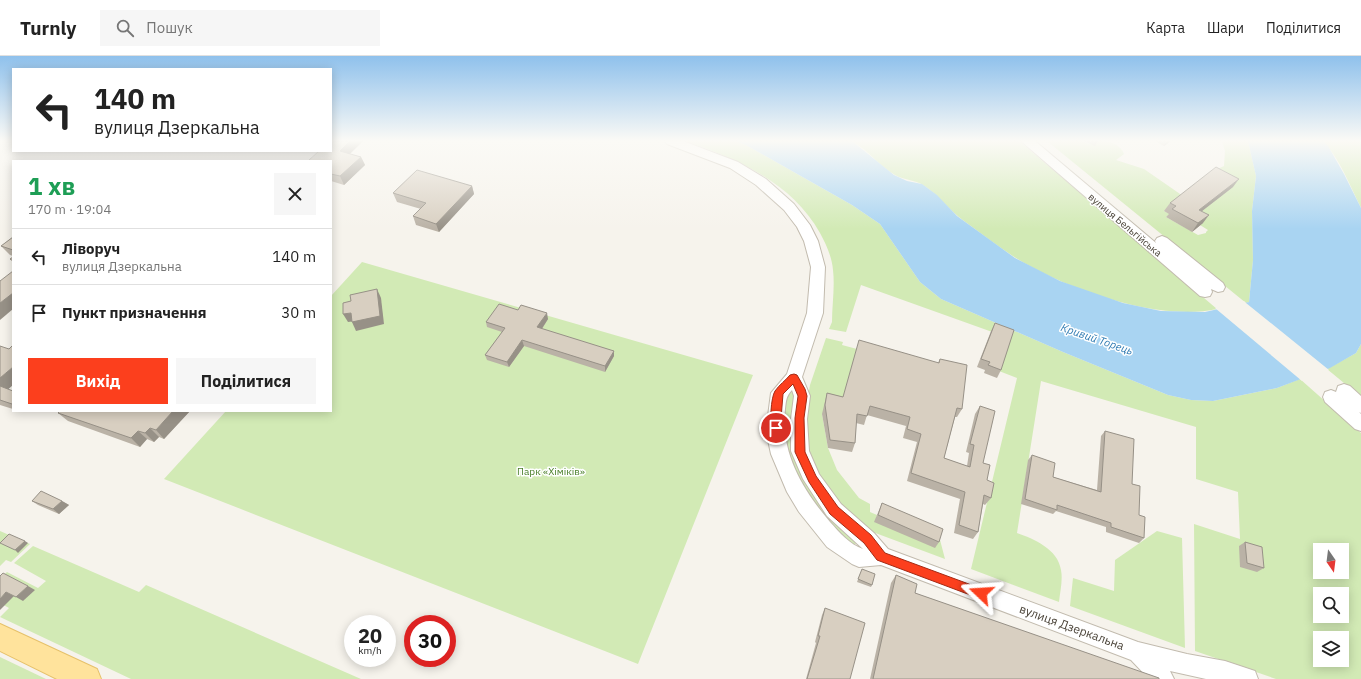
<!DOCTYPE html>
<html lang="uk">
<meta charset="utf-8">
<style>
:root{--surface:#fff;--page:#f6f6f6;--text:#222;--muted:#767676;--line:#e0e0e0;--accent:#fc3f1d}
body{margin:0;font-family:"IBM Plex Sans",sans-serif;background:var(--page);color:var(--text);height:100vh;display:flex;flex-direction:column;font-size:15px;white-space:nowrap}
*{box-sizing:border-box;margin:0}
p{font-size:13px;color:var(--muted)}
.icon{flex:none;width:22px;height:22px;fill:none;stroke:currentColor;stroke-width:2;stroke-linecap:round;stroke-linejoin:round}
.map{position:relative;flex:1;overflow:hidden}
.panel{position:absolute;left:12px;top:104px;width:320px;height:252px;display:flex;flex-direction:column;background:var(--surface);border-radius:0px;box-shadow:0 2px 10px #0003}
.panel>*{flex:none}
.top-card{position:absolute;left:12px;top:12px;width:320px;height:84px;border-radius:0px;box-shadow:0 2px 10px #0003;background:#fff;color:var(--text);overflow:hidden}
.needle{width:26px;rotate:166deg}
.tools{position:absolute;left:1313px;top:487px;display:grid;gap:8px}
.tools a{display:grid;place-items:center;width:36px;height:36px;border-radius:0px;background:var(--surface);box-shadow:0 2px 10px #0003;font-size:20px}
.speed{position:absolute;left:344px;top:559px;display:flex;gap:8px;font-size:20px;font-weight:700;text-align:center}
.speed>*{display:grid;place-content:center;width:52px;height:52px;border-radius:50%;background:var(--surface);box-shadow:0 2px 10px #0003;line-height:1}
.speed small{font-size:10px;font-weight:400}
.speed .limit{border:6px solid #d22;background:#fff;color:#111}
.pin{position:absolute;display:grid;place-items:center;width:34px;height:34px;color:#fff;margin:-17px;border:2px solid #fff;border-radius:50%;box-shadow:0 1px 4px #0007}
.me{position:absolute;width:44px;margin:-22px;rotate:290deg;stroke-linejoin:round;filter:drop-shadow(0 0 3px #0008)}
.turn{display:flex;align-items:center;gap:14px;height:84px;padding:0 16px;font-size:18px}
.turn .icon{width:52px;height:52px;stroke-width:2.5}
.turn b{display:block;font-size:28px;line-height:34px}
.round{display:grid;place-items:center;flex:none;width:42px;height:42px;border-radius:0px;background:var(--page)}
.summary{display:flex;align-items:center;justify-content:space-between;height:68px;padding:0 16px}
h1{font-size:24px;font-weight:700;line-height:30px;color:#1e9e55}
.cta{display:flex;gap:8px;margin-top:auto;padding:8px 16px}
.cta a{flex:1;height:46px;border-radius:0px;background:var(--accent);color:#fff;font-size:16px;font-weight:700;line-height:46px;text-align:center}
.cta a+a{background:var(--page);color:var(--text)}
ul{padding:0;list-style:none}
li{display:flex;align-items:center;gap:12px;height:56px;padding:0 16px;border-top:1px solid var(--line)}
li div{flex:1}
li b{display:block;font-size:15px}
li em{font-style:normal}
header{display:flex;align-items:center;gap:24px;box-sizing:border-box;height:56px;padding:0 20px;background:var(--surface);border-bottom:1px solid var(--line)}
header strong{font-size:19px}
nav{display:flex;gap:22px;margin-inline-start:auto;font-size:14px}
.search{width:280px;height:36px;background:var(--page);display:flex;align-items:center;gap:10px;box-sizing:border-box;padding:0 14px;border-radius:0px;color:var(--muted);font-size:15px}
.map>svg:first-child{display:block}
</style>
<header>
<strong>Turnly</strong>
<div class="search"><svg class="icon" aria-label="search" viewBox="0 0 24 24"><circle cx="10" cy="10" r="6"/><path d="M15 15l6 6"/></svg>Пошук</div>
<nav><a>Карта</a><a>Шари</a><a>Поділитися</a></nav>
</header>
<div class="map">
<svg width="1361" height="623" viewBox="0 0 1361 623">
<rect width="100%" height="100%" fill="#f6f3ec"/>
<g fill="#d2eab5" fill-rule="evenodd">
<path d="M 685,85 L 736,85 L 746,89 L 852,149 L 880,168 L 920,226 L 941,243 L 1063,296 L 1168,339 L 1191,344 L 1213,345 L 1277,332 L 1300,323 L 1361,377 L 1361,623 L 1276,623 L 1195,595 L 1194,468 L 1240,483 L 1238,436 L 1196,423 L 1196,371 L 1041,325 L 1017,477 C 1034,483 1058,493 1061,514 C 1063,524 1060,536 1059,546 L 971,513 L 1017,322 L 999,315 L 1009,282 L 861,229 L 846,276 L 829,273 L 832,266 C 832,249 835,231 833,214 C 832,201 826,188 820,177 C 792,127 738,103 685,85 ZM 1320,494 L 1342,494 L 1342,516 L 1320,516 ZM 1320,538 L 1342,538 L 1342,560 L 1320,560 ZM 1320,582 L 1342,582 L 1342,604 L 1320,604 Z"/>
<path d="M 852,85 L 1019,85 L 1217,253 C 1158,266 1066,233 1016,202 C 998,191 981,177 964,165 C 949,154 939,139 923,129 C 915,124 904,124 895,119 C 879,110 868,94 852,85 Z"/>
<path d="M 1047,85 L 1083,85 L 1088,88 C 1098,80 1120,86 1124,98 L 1116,104 L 1144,113 L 1183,140 L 1164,155 L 1170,158 L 1166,161 L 1198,179 L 1206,177 L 1206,176 L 1208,174 L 1200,169 L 1202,167 L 1193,162 L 1211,116 L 1224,110 L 1225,95 L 1222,85 L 1248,85 L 1256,120 L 1252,155 L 1253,204 L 1249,246 L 1246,247 Z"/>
<path d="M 1323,85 L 1361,85 L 1361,152 C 1350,130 1340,103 1323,85 Z"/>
<polygon points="362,206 753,319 638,608 164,423 226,355 331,355 331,240"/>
<polygon points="826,282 843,286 842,289 857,293 841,350 822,358 828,392 837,414 859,442 870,448 870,456 877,459 875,466 939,480 945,503 870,475 849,461 808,404 804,363 810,329"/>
<polygon points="1361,288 1361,341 1327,313 1356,297"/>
<polygon points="793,336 796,337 795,384 857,487 853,489 849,488 810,448 782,384 785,338"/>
<polygon points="0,475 30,488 11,506 6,504 0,510"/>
<polygon points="1157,475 1182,482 1185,592 1070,550 1073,522 1114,535 1115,504"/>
<polygon points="33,490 139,536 146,529 361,623 131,623 0,561 9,552 0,547 0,522 7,516 38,532 46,525 14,507"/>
<polygon points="0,601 46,623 0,623"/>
</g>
<polygon fill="#a9d4f2" points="736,85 852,85 894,119 907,125 922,128 937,139 957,160 1015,202 1060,225 1123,247 1161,255 1205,256 1249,246 1253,204 1252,155 1256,120 1248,85 1323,85 1328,90 1344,118 1361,152 1361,288 1356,297 1330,312 1277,332 1213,345 1191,344 1168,339 1063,296 941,243 920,226 880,168 852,149 746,89"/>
<polygon fill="#f6f3ec" points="1244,245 1246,247 1329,314 1302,325 1215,252"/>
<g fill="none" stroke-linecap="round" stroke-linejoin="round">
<defs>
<g id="minor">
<path d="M 665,85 L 683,85 L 738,106 L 766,123 L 794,148 L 810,169 L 818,185 L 825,211 L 823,257 L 802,321 L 810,340 L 807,363 L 809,395 L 819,418 L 841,448 L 874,477 L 888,493 L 1138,586 L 1187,598 L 1225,605 L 1255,615 L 1258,623 L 1206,623 L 1170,615 L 1174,623 L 1149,623 L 1131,604 L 881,509 L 859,511 L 852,508 L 827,491 L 799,456 L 787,436 L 771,398 L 768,384 L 768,360 L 771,337 L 787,318 L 807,257 L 811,211 L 804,185 L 797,171 L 784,154 L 756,129 L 730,112 L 667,88 ZM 792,334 L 794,340 L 791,363 L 791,395 L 803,423 L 827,460 L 863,493 C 850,489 839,476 830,466 C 803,434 780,397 785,353 C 786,345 786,340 792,334 Z"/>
<polygon points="1021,85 1035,85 1156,187 1155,185 1157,182 1162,180 1167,182 1223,227 1225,231 1223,235 1218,236 1211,233 1212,236 1210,240 1205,241 1200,240"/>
<polygon points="1344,328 1350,330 1361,340 1361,357 1359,356 1361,358 1361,375 1355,373 1325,346 1323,341 1325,336 1331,334 1336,336 1338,330"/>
</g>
<polygon id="major" points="0,568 97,613 101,623 57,623 0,595"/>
</defs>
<use href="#minor" stroke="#c2bbae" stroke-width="2"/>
<use href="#major" stroke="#e6c16a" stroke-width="2"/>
<use href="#minor" fill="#fff" fill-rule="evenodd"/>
<use href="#major" fill="#ffe39c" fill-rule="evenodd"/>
</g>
<g fill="#bab2a6">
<polygon points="331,85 363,85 350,98 361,101 365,109 344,129 331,125 331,105 318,95 331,95"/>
<polygon points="1084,85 1098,85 1095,90"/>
<polygon points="1155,85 1171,85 1164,90"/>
<polygon points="472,130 474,138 439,176 416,169 413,160 421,153 397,146 393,137"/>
<polygon points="1233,131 1202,155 1203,167 1192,176 1166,161 1169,158 1164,155 1170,147"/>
<polygon points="13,181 13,200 10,199 1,190"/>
<polygon points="548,263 542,273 614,300 605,316 524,290 509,311 487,304 485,299 502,276 487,271 486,266"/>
<polygon points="995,267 1001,314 997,322 984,317 985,314 977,311 991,275"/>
<polygon points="0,290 8,333 13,335 13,353 0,349"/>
<polygon points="940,303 962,353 957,361 955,361 944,402 967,410 969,397 966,396 975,358 980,350 983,407 987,424 991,442 985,449 983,448 978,476 973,483 954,477 960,443 907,425 917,386 903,382 906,370 867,359 864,369 856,367 855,387 852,396 828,392 822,358 827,337 843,341 938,307"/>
<polygon points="59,355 190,355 164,383 159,381 154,386 147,383 140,391 68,365 58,357"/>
<polygon points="1105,375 1132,428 1144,482 1139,487 1106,476 1106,471 1056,455 1053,458 1021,448 1028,404 1032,399 1053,421 1097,434 1101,380"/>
<polygon points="32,445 62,445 69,449 59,458 38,449"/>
<polygon points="882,447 939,486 935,492 874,466"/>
<polygon points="1245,486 1264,512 1257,516 1240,511 1239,490"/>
<polygon points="862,513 872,529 871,531 857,526"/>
<polygon points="896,519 915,537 1159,623 870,623 891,527"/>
<polygon points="825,552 850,623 806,623 816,587 815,586 822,559"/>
</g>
<g fill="#979187">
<polygon points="350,85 363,85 343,104 340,95"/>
<polygon points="1167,85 1171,85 1164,90"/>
<polygon points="361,101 365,109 344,129 340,120"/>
<polygon points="1239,123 1233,131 1193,162 1199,154"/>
<polygon points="472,130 474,138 439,176 436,168"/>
<polygon points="1209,159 1203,167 1192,176 1198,167"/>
<polygon points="377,233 381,242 384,268 356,275 352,266"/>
<polygon points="12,237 13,237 13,253 0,264 0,247"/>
<polygon points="351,257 356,265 348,266 343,258"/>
<polygon points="547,257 548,263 539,277 537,271"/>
<polygon points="522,284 524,290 509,311 507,306"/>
<polygon points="614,295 614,300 605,316 605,310"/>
<polygon points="13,311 13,329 4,337 0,333 0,322"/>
<polygon points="173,355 190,355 164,383 156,374"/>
<polygon points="150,372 159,381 154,386 145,377"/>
<polygon points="138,375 147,383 140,391 131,382"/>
<polygon points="62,445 69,449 59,458 53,453"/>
<polygon points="25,485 28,487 18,497 15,494"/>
<polygon points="28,530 35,534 23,545 16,541"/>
<polygon points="6,536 14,540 0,554 0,543"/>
</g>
<g fill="#d8cfc1" stroke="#979187">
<polygon points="331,85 350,85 340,95 361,101 340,120 331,118 331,105 308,105 319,95 331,95"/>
<polygon points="1092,85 1097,85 1096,87"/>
<polygon points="1216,111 1239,123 1199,154 1209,159 1198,167 1172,153 1176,150 1170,147"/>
<polygon points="417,114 472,130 436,168 413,160 426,147 393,137"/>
<polygon points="13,181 13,194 1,190"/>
<polygon points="13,201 13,205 10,203"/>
<polygon points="13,215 13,237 0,247 0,225"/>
<polygon points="377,233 380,260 352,266 351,257 343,258 343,247 351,245 350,239"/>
<polygon points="499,248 518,254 521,249 547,257 537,271 614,295 605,310 522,284 507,306 485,299 505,272 486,266"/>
<polygon points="995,267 1014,274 1001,314 988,309 990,306 981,303"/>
<polygon points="859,284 939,307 940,303 967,309 962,353 957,352 944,402 970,411 974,389 970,388 980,350 995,355 983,407 990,409 987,424 994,427 991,442 984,439 978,476 959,469 965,436 911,417 921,378 907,373 910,361 870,350 867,360 857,358 855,387 830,384 825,349 827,337 843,341"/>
<polygon points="13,289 13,311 0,322 0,290 9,293"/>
<polygon points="0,330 13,335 13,347 12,348 0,344"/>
<polygon points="60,355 173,355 156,374 150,372 145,377 138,375 131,382 58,357"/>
<polygon points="1105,375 1134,383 1132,428 1140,430 1139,459 1145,461 1144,482 1111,471 1111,467 1057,449 1057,454 1025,443 1032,399 1055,407 1053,421 1101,436"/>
<polygon points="41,435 62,445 53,453 32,445"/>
<polygon points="882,447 943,473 939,486 878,459"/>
<polygon points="9,478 25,485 15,494 0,487"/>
<polygon points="1245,486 1262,491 1264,512 1247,507"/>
<polygon points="862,513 875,518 872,529 858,523"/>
<polygon points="3,517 28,530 16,541 6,536 0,543 0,520"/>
<polygon points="896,519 917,528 915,537 1159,622 1159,623 873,623"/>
<polygon points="825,552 865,567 850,623 807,623 820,580 818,580"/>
</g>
<linearGradient id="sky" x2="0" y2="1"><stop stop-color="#8fc1ec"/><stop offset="0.49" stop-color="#fbfaf6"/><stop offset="1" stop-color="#fbfaf6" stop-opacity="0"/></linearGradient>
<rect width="1361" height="173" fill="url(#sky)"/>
<path fill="#fc3f1d" stroke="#a42913" d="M 794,318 L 797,319 L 805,333 L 807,340 L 804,362 L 805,396 L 816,420 L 838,451 L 871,479 L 885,497 L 985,534 L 987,537 L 985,541 L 981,543 L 877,504 L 864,487 L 830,458 L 809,426 L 795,396 L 795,362 L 798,340 L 793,328 L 783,338 L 780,375 L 773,375 C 769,368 771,341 775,335 C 779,329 786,324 790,319 Z"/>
<g text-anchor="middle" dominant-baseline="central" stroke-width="3" stroke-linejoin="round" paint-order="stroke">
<g font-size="10" fill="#4b4439" stroke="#fff">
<text transform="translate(1125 169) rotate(40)">вулиця Бельгійська</text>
</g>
<g font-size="10" fill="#4a7f2a" stroke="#fff">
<text x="551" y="415">Парк «Хіміків»</text>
</g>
<g font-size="11" font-style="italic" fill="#2e7ab2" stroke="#fff">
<text transform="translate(1097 283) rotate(19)">Кривий Торець</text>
</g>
<g font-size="12" fill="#4b4439" stroke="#fff">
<text transform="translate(1072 571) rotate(20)">вулиця Дзеркальна</text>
</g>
</g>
</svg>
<div class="tools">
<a><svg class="needle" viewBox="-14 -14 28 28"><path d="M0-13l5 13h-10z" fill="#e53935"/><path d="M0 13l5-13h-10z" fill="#767676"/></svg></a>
<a><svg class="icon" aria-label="search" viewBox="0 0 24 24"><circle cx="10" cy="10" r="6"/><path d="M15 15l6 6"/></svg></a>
<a><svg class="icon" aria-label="layers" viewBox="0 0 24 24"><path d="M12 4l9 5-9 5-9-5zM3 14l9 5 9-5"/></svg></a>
</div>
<div class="speed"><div>20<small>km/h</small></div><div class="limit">30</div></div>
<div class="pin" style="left:776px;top:372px;background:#d93025"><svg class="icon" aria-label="arrive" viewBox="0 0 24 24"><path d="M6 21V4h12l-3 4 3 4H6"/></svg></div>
<svg class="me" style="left:981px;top:537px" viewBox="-20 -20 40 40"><path d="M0-17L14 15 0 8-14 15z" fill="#fc3f1d" stroke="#fff" stroke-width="4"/></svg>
<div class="top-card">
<div class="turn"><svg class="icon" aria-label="left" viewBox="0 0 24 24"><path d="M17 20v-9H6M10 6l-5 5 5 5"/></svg><div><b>140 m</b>вулиця Дзеркальна</div></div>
</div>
<section class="panel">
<div class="summary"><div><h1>1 хв</h1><p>170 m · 19:04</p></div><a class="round"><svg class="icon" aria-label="close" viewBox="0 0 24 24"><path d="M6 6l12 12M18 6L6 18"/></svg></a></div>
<ul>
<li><svg class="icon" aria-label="left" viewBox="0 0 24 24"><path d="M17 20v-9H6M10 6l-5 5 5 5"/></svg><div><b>Ліворуч</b><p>вулиця Дзеркальна</p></div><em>140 m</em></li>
<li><svg class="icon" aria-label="arrive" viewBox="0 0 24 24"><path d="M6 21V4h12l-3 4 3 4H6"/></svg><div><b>Пункт призначення</b></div><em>30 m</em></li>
</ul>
<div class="cta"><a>Вихід</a><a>Поділитися</a></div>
</section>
</div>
